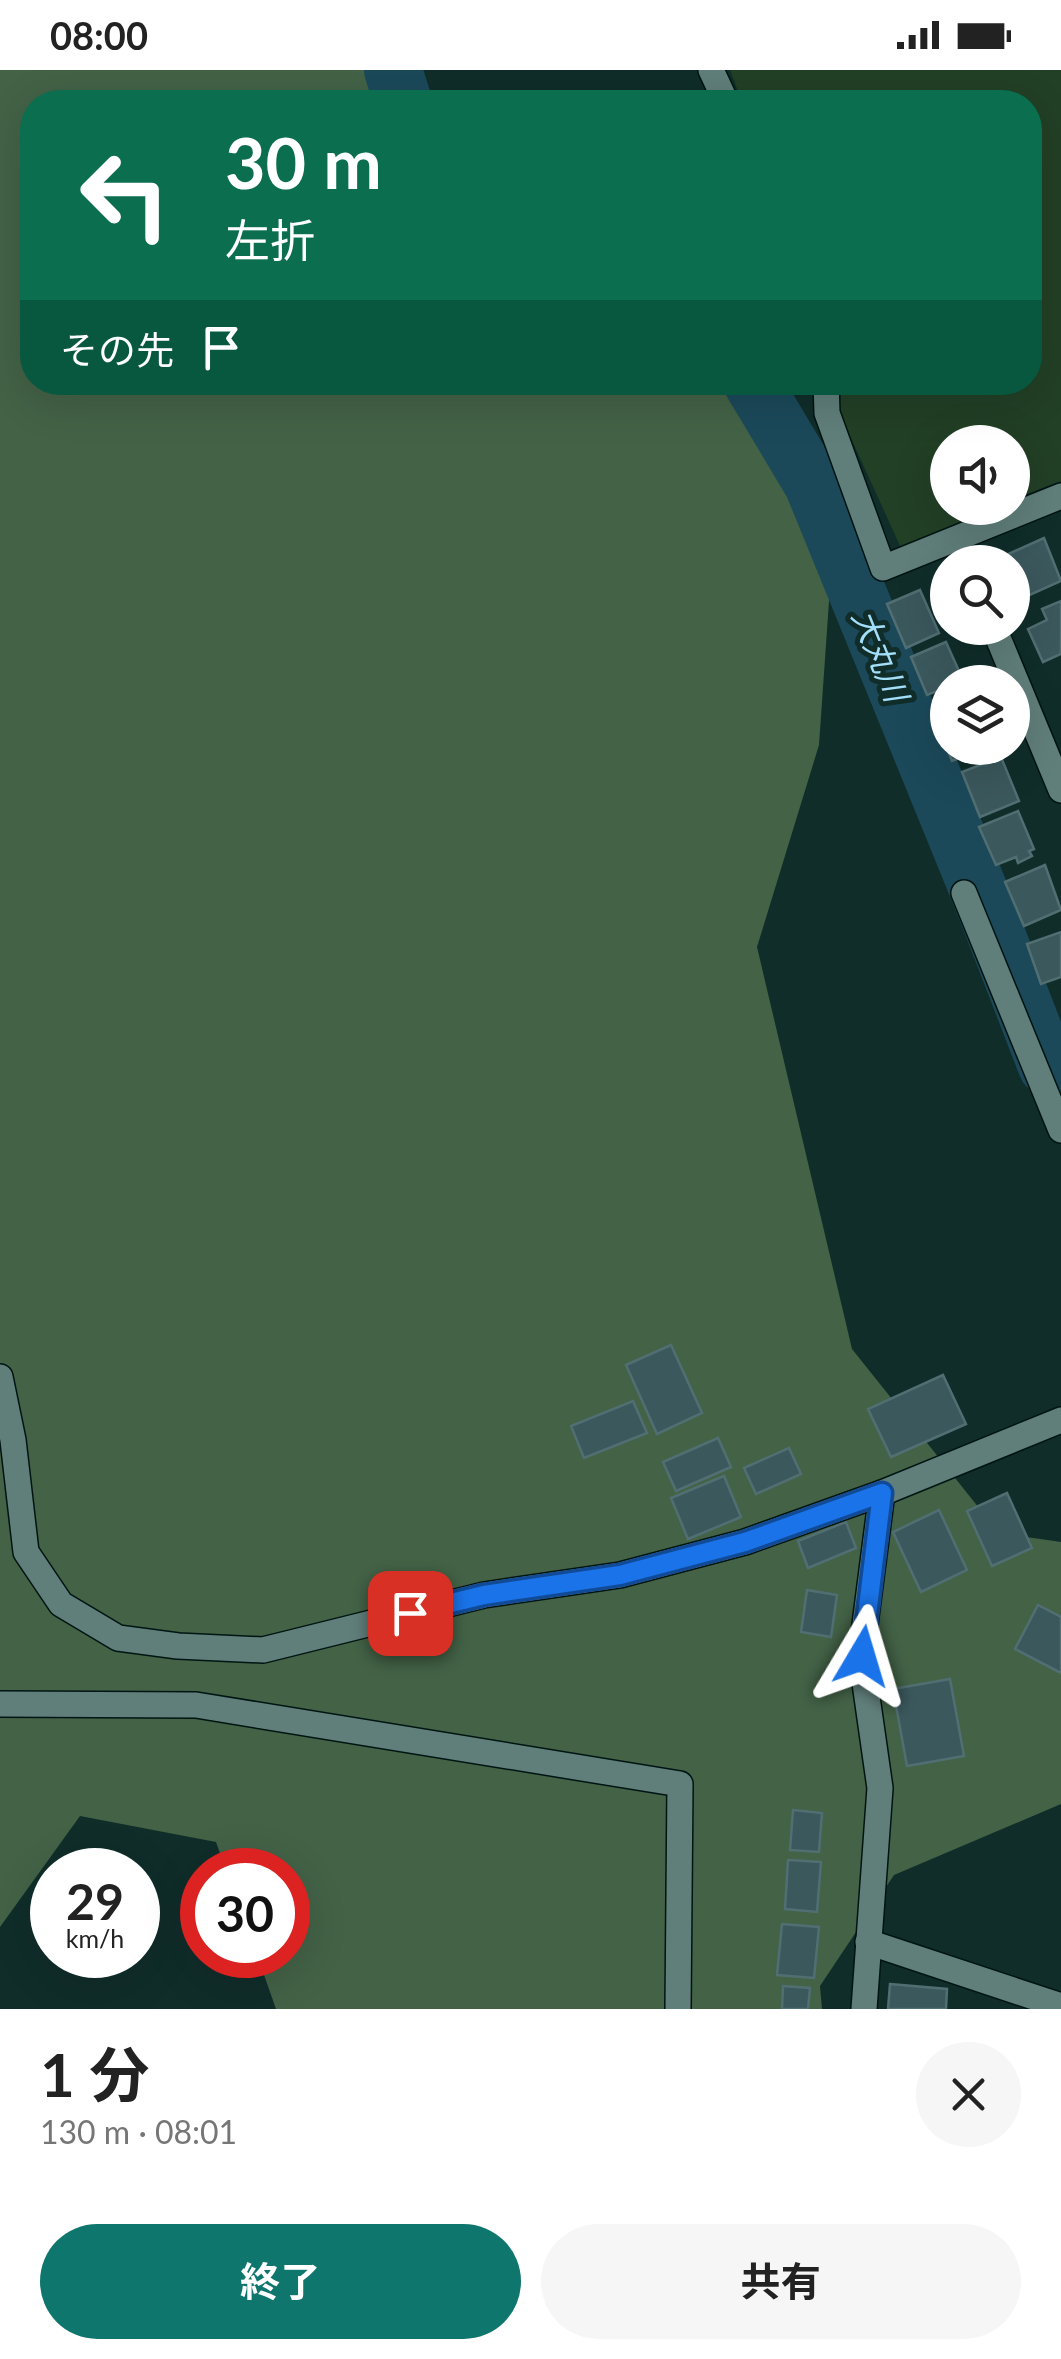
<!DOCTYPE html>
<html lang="ja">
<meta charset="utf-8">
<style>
:root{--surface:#fff;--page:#f6f6f6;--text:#222;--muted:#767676;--accent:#0f766e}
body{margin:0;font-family:Lato,"Noto Sans JP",sans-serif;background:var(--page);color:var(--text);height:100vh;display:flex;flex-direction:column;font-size:38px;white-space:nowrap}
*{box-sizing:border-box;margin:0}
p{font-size:32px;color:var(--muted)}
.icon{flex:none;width:55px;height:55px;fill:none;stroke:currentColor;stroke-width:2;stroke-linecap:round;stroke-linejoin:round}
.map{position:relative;height:1939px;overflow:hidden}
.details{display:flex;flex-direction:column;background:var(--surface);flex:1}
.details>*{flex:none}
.banner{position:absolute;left:20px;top:20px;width:1022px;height:305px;border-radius:40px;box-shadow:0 10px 40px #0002;background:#0b6e4f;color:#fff;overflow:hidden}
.buttons{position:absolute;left:930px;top:355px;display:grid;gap:20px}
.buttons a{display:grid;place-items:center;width:100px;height:100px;border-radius:50%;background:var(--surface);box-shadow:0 10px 40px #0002;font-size:50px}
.speed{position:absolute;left:30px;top:1778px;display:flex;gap:20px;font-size:50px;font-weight:700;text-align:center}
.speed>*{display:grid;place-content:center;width:130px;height:130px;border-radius:50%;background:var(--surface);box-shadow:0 10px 40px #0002;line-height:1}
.speed small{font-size:25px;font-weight:400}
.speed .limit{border:15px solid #d22;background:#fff;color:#111}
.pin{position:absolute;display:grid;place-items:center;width:85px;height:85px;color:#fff;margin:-42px;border-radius:20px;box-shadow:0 5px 15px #0006}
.me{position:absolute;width:110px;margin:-55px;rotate:7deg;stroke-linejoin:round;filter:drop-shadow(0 0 8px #0008)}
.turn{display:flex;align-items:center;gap:35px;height:210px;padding:0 40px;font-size:45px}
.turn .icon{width:130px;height:130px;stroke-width:2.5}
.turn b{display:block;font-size:70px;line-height:85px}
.then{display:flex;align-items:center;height:95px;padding:0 40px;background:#0003;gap:20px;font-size:38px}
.round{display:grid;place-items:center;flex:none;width:105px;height:105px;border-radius:52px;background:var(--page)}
.overview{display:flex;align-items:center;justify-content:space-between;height:170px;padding:0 40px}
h1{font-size:60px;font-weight:700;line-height:75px}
.button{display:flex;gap:20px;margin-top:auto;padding:20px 40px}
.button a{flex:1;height:115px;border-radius:60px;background:var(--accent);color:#fff;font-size:40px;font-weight:700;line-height:115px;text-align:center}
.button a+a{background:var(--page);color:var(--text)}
.status{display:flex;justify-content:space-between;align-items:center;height:70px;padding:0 50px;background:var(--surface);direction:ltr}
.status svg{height:28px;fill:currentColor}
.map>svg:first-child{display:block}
</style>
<div class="status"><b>08:00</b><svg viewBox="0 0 49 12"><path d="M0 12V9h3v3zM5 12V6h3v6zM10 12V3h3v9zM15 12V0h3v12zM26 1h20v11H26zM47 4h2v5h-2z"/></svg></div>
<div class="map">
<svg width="1061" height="1939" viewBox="0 0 1061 1939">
<rect width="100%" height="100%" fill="#102d2a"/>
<polygon fill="#224026" points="730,0 1061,0 1061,411 1013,429 1012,372 948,372 948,438 995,438 901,478 839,342 842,313 1030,312 1030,32 742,32"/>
<polygon fill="#436246" points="0,0 406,0 423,32 32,32 32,312 734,313 839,388 819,675 757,877 852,1279 999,1463 1061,1472 1061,1734 894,1805 820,1916 822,1939 276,1939 257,1885 288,1885 288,1800 226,1800 216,1772 80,1746 0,1857"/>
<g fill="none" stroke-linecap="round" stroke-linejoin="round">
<g stroke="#1b495a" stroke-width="58">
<polyline points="393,0 403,32"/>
<polyline points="752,312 813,414 986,838 1047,996"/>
</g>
</g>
<g fill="#3b585c" stroke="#516f73" stroke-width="2.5">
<polygon points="1044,468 1061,511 1025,527 1012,492 1006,485"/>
<polygon points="920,520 939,563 906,578 887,534"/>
<polygon points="1061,531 1061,584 1043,592 1028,559 1047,550 1042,539"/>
<polygon points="946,572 963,610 948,612 948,617 927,625 911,587"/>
<polygon points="948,641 948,678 986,678 952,691 934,646"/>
<polygon points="1001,687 1019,731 980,747 962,702"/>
<polygon points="1018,741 1034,779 1029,781 1032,786 1018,793 1016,787 996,795 979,757"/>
<polygon points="1045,795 1061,840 1024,856 1005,812"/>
<polygon points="1061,862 1061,907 1041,914 1027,874"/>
<polygon points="671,1275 702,1343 657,1364 626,1295"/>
<polygon points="943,1305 966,1354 891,1387 868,1339"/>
<polygon points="633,1331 647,1363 584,1388 571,1356"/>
<polygon points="718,1368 731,1397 676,1421 663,1392"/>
<polygon points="789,1378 801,1404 756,1424 744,1398"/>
<polygon points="724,1406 741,1447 688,1469 671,1428"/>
<polygon points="1007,1423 1032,1478 992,1496 967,1441"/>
<polygon points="939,1440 967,1500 921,1522 893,1462"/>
<polygon points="846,1452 856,1478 808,1498 798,1471"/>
<polygon points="807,1520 837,1525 831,1567 801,1562"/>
<polygon points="1038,1535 1061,1547 1061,1603 1015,1579"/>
<polygon points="950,1609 964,1686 907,1696 893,1619"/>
<polygon points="793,1740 822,1743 819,1782 790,1780"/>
<polygon points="788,1790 821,1792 817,1842 785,1839"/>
<polygon points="782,1854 819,1857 814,1908 777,1905"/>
<polygon points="890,1914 947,1919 946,1939 888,1939"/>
<polygon points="783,1916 810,1918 808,1939 782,1939"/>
</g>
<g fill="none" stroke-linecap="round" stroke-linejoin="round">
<defs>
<g id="street">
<polyline points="711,0 726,32"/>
<polyline points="826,312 827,343 883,498 1061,426"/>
<polyline points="994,558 1061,720"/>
<polyline points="964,823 1061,1060"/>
<polyline points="0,1307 13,1370 26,1482 61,1534 118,1568 178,1576 263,1580 484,1525 620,1505 745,1472 882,1423 1061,1350"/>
<polyline points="0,1634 196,1635 680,1714 678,1939"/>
<polyline points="868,1872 1061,1936"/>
<polyline points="864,1939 880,1718 861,1585 882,1423"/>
</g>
</defs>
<use href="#street" stroke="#001513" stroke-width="28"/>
<use href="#street" stroke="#607e7a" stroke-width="25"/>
</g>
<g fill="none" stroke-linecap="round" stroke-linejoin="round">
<defs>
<polyline id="route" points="410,1543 484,1525 620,1505 745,1472 882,1423 862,1586"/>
</defs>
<use href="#route" stroke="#114b97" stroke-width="25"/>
<use href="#route" stroke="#1a73e8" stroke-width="18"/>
</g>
<g text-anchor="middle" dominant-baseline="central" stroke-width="10" stroke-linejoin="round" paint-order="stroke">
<g font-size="32" font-style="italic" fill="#a3dff9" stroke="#102d2a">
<text transform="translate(881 585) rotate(68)">大丸川</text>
</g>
</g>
</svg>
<div class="buttons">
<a><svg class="icon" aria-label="sound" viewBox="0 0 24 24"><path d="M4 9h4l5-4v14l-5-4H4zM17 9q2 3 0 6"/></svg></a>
<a><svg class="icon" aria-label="search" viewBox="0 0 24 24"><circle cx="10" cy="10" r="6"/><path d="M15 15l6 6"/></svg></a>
<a><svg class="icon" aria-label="layers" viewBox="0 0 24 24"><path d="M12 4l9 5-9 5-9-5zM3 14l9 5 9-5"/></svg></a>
</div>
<div class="speed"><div>29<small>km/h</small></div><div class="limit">30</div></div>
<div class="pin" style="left:410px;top:1543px;background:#d93025"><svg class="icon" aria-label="arrive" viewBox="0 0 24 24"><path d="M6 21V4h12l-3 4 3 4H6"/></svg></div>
<svg class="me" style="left:862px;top:1586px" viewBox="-20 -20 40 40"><path d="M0-17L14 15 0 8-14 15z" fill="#1a73e8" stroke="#fff" stroke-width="4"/></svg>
<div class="banner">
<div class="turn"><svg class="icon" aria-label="left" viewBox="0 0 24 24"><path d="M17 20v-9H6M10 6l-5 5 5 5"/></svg><div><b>30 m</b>左折</div></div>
<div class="then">その先<svg class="icon" aria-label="arrive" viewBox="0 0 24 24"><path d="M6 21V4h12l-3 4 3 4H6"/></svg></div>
</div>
</div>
<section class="details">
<div class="overview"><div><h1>1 分</h1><p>130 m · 08:01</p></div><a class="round"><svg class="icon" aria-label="close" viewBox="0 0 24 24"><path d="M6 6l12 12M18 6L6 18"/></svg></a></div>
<div class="button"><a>終了</a><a>共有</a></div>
</section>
